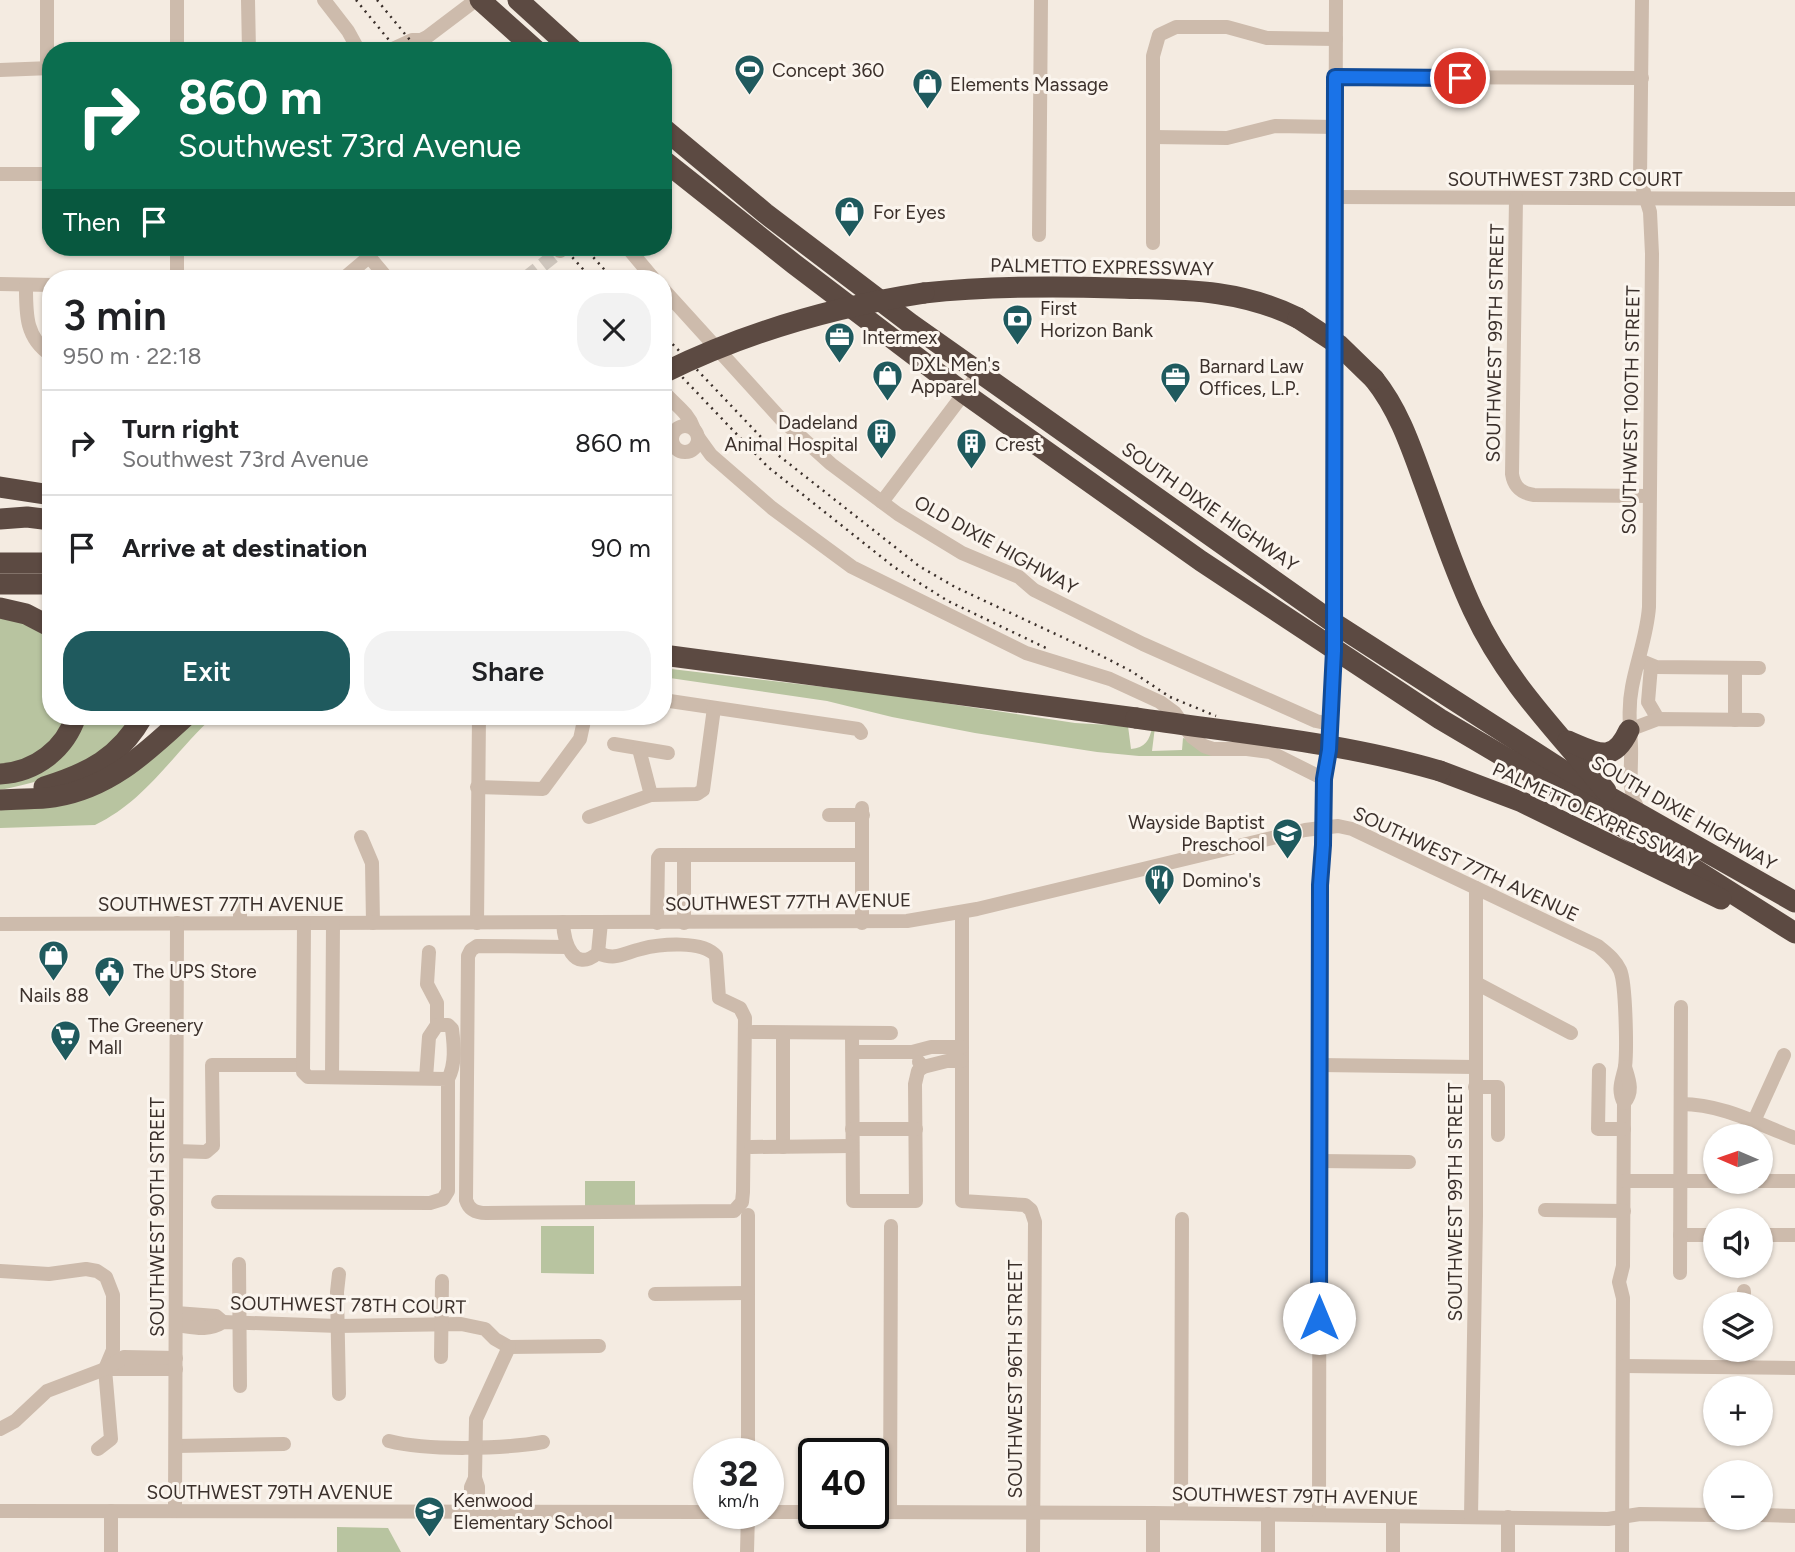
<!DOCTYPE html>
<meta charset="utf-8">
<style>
:root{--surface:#fff;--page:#f2f2f2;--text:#202124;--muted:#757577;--line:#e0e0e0;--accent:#1f5a5e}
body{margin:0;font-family:Figtree,sans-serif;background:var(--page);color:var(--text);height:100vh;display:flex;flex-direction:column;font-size:26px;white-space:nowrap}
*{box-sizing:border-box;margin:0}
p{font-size:23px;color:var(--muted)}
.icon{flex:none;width:38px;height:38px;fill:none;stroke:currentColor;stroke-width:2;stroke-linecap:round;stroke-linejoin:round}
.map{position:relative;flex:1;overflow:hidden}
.panel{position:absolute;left:42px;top:270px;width:630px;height:455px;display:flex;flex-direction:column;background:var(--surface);border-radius:28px;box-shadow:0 2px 5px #0004}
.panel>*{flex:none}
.banner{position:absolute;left:42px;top:42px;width:630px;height:214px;border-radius:28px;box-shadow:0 2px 5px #0004;background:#0b6e4f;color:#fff;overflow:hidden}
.needle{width:46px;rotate:272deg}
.tools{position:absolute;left:1703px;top:1124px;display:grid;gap:14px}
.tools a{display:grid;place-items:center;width:70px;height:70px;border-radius:50%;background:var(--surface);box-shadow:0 2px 5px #0004;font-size:35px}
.speed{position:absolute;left:693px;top:1438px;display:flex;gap:14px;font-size:35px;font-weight:700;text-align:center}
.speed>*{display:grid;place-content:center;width:91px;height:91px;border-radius:50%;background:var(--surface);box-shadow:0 2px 5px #0004;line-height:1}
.speed small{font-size:18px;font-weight:400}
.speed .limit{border:4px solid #111;border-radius:10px;background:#fff;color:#111}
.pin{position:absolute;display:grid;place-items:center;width:60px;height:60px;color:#fff;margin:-30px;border:4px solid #fff;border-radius:50%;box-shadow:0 2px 7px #0007}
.me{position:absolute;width:77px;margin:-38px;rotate:0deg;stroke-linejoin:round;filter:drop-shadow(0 0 5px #0008)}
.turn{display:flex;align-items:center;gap:24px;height:147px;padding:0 21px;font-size:32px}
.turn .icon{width:91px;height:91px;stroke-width:2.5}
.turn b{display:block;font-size:49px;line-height:60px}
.then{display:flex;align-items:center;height:66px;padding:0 21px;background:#0003;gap:14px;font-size:26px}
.round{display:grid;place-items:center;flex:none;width:74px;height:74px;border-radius:28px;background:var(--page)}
.summary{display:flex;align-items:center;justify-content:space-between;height:119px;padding:0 21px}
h1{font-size:42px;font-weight:600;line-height:52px}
.cta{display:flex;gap:14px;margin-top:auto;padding:14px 21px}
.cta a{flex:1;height:80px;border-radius:28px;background:var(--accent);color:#fff;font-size:28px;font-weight:600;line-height:80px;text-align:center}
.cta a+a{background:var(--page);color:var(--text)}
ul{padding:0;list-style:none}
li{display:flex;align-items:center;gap:21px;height:105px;padding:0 21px;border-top:2px solid var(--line)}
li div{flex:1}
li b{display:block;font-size:26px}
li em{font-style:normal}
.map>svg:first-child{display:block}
</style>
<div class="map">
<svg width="1795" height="1552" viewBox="0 0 1795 1552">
<rect width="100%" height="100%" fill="#f4ebe1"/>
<g fill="#b8c4a0">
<polygon points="0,615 8,616 51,638 51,716 69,716 65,726 34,758 0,767"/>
<path d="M 663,668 L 884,694 L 1075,723 L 1128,726 L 1131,749 C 1145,748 1150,740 1152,727 L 1155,727 L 1152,751 L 1182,750 L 1183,738 L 1231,753 L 1230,756 L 1139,756 L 1097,752 L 975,733 L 892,717 L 827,701 L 663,677 Z"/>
<path d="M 82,716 L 133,716 C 106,763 50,780 0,790 L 0,778 L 10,777 Z"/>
<path d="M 198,716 L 214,716 C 173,753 147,800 95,825 L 0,828 L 0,809 L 152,758 Z"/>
<rect x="585" y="1181" width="50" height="26"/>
<polygon points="541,1226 594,1226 594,1274 541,1273"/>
<polygon points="337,1527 388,1528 401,1552 337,1552"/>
</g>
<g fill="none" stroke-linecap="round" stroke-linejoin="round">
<polyline stroke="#cfc6bd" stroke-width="14" stroke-dasharray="14 7" stroke-linecap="butt" points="526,278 560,251"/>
<g stroke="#cdbbac" stroke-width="14">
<polyline points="248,0 249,51"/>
<polyline points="324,0 348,31 359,51"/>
<polyline points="177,51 177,0"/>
<polyline points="388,51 412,40 421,40 427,37 476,0"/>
<polyline points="47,68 47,0"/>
<polyline points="0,70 51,68"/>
<polyline points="1335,77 1642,78"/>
<polyline points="1153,137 1227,138 1275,126 1335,127"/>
<polyline points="0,174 51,174"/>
<polyline points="1334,197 1795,199"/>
<path d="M 1516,198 L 1512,474 C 1514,487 1521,493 1534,495 L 1649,496"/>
<polyline points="1039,235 1041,0"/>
<polyline points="1153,243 1153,56 1159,35 1176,27 1227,27 1267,38 1336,39"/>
<polyline points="177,247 177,278"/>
<polyline points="361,247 387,278"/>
<polyline points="627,247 653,278"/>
<polyline points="560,251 566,247"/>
<polyline points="344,278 369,257"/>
<polyline points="0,284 51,285"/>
<path d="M 26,285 C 26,313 25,338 51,355"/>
<polyline points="663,289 781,419 831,464 898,514 962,553 1019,577 1034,590 1143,644 1316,721 1330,724"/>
<path d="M 663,391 C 675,405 688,412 694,429"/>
<circle cx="685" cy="439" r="13"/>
<polyline points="698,437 711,455 772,508 852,567 1026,653 1110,679 1160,702 1175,713 1192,737 1204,746 1213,749 1247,749 1270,752 1324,779"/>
<polyline points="882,502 980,372"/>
<polyline points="1639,660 1656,667 1759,668"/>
<polyline points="1651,666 1648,702 1658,719"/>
<polyline points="663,700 858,729 861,733"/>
<polyline points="1735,720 1735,668"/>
<polyline points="1629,730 1658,719 1758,720"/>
<polyline points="614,744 668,753"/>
<polyline points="639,749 651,795"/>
<polyline points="477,787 543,789 580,739 585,716"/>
<polyline points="829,815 863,815"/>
<path d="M 1641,815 C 1626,789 1632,774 1631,746 C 1630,726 1628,707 1632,687 C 1637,660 1647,635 1649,607 L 1652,254 L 1650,212 L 1640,179 L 1642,0"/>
<polyline points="589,817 651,795 697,794 703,790 714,708"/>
<polyline points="361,837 372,863 373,923"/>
<polyline points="962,912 962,1201 1025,1205 1031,1210 1035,1222 1033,1552"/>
<path d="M 563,922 C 564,942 573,974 598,953 L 601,922"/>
<polyline points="240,923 240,907"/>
<polyline points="477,923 479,716"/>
<polyline points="657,923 658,858 660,855 862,855"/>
<polyline points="684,923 684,855"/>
<polyline points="862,923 862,808"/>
<path d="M 0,924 L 907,921 L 977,909 L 1305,830 L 1338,826 L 1352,829 L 1598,946 C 1606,953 1615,959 1620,970 C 1626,983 1627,1051 1625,1067 C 1622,1081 1617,1089 1624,1103 L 1623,1266 L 1619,1282 L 1623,1298 L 1622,1552"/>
<path d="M 567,947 L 477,946 L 471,950 L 468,956 L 466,1200 C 469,1210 476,1213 486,1213 L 734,1211 L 742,1202 L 743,1192 L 745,1018 L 740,1008 L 719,998 L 716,956 C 703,940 660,944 641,949 C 624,953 616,961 598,953"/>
<polyline points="429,952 427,984 437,1003 437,1025"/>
<polyline points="1476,983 1571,1033"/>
<polyline points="753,1032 891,1033"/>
<polyline points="783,1033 783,1147"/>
<polyline points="852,1033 853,1201 916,1201 915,1084 918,1071 923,1067"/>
<polyline points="853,1052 912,1052 931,1047 962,1047"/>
<polyline points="919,1062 923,1067 947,1061 962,1061"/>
<polyline points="1319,1065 1475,1067"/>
<polyline points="1599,1070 1598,1129 1624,1129"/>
<polyline points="332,1077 333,923"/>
<path d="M 426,1078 L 429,1037 L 437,1025 L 448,1025 L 452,1029 C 454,1045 456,1064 448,1079"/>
<polyline points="1475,1087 1498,1087 1498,1135"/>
<path d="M 1624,1103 C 1634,1092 1629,1080 1625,1067"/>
<path d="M 1681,1104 C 1722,1104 1758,1124 1795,1138"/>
<polyline points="1754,1121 1784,1055"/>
<polyline points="852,1129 916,1129"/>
<polyline points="751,1147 852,1146"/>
<polyline points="176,1151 206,1152 213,1146 212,1065 303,1065"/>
<polyline points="1319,1161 1409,1162"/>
<polyline points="1624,1181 1795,1181"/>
<polyline points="218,1202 430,1203 443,1199 448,1191 448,1079 308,1077 303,1072 304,923"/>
<polyline points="1545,1210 1624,1211"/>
<polyline points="748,1215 748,1454"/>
<polyline points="1680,1235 1715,1235"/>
<polyline points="1760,1235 1795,1235"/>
<polyline points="239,1264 240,1386"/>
<polyline points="0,1271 49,1274 86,1269 97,1271 106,1277 113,1295 113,1350 105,1369 111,1439 98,1449"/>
<polyline points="1680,1273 1681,1007"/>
<polyline points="339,1274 337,1292 339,1394"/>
<polyline points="655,1294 748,1293"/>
<polyline points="1744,1304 1744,1291"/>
<polyline points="176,1313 216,1316 223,1322"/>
<path d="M 176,1325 C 193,1327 207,1332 223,1322 L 338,1326 L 461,1324 L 485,1329 L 495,1339 L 509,1347 L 599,1346"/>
<polyline points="441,1357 442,1281"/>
<polyline points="1624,1366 1795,1368"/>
<polyline points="1743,1367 1743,1349"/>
<polyline points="106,1369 176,1369"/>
<polyline points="0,1429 15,1421 47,1391 105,1369 124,1357 176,1358"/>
<path d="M 389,1441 C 427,1451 504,1449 543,1442"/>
<polyline points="176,1446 284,1444"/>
<polyline points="475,1478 476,1419 509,1347"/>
<polyline points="0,1511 709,1512"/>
<polyline points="111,1511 111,1552"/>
<polyline points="175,1511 177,923"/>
<polyline points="471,1511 471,1487 475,1478 478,1487 478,1511"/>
<polyline points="768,1512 814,1512"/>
<polyline points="873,1512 1153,1513 1608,1519 1640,1514 1715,1515"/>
<polyline points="890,1512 891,1226"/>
<polyline points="1181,1513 1182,1219"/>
<polyline points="1268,1514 1268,1552"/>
<polyline points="1319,1514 1320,889 1324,779 1329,750 1334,651 1336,0"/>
<polyline points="1760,1515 1795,1516"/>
<polyline points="1393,1516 1393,1552"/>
<polyline points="1471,1517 1476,1216 1476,888"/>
<polyline points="747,1552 748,1514"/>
<polyline points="1153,1552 1153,1513"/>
<polyline points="1508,1552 1508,1517"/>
</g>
<g stroke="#5c4a42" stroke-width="21">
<polyline points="480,0 537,51"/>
<polyline points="518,0 574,51"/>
<polyline points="663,128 765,213 911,324 1334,623 1567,773 1795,902"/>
<polyline points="663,160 794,264 964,393 1201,561 1440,719 1691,867 1795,933"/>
<path d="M 924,293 C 988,286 1051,286 1116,288 C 1181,290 1238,288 1298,318"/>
<path d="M 1374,379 C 1398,409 1410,444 1423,480 C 1439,523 1453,568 1473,610 C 1507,683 1556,730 1606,791"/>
<polyline points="0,487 51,495"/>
<polyline points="0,519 27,517 51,520"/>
<polyline points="0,563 51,563"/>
<polyline points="0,584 51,584"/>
<polyline points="0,608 26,614 51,627"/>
<polyline points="663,655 1136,718"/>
<path d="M 1568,741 C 1597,753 1613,765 1629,730"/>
<polyline points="1440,771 1522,802 1721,899"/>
<path d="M 0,774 C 36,772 65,749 76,716"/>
<path d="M 44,787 C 89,773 119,758 143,716"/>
<path d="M 0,800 C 18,798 37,800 54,797 C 110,788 147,752 186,716"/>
</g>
<g stroke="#3b302b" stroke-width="2.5" stroke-dasharray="2 5" stroke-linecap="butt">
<polyline points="356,0 398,51"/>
<polyline points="377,0 419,51"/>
<polyline points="563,247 591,278"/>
<polyline points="584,247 612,278"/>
<polyline points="663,334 778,455 919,566 955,587 1094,652 1131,671 1170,697 1216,716"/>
<polyline points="663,357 768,467 894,567 948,601 1046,648"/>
</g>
<g stroke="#5c4a42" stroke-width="21">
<polyline points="1298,318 1339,345 1374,379"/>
<path d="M 663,373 C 746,332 833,307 924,293"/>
<path d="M 1136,718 C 1237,733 1341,742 1440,771"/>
</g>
</g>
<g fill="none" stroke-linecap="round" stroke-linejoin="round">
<defs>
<polyline id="route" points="1319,1318 1320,885 1323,845 1324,779 1329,750 1334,651 1335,77 1460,78"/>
</defs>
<use href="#route" stroke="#114b97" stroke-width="18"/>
<use href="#route" stroke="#1a73e8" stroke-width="12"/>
</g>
<defs>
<symbol id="stadium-pin" viewBox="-11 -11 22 30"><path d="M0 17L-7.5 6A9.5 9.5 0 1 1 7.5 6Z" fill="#1f5a5e" stroke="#fbf5ee"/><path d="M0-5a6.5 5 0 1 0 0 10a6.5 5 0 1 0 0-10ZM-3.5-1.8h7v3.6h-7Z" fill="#fff"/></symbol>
<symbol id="shop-pin" viewBox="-11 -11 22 30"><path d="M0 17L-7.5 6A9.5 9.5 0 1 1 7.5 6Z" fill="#1f5a5e" stroke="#fbf5ee"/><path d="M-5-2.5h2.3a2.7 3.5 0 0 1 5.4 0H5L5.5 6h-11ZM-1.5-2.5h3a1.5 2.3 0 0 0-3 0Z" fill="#fff"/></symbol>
<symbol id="bank-pin" viewBox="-11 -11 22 30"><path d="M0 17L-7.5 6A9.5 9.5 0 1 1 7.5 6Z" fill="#1f5a5e" stroke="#fbf5ee"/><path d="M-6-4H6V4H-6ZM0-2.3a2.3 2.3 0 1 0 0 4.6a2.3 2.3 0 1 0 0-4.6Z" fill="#fff"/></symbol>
<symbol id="office-pin" viewBox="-11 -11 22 30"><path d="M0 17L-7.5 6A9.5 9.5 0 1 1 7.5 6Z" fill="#1f5a5e" stroke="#fbf5ee"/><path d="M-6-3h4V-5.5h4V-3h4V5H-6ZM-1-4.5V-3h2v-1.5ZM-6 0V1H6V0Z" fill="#fff"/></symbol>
<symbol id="building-pin" viewBox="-11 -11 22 30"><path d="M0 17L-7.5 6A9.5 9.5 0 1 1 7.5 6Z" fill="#1f5a5e" stroke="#fbf5ee"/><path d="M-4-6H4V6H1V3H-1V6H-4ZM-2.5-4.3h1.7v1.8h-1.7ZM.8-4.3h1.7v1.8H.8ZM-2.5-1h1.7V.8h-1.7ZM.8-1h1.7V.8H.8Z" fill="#fff"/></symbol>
<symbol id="school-pin" viewBox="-11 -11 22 30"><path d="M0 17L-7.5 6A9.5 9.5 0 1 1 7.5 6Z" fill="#1f5a5e" stroke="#fbf5ee"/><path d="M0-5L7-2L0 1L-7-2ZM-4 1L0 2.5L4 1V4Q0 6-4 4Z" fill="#fff"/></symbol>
<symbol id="restaurant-pin" viewBox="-11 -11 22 30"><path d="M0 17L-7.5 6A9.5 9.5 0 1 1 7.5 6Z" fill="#1f5a5e" stroke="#fbf5ee"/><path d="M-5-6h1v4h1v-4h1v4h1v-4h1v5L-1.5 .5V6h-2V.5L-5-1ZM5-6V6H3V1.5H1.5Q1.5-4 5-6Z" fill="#fff"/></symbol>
<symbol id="civic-pin" viewBox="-11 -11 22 30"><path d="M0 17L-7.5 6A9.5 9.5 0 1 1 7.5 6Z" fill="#1f5a5e" stroke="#fbf5ee"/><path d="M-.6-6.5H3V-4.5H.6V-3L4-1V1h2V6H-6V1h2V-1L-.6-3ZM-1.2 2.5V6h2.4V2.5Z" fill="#fff"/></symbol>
<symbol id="supermarket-pin" viewBox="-11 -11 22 30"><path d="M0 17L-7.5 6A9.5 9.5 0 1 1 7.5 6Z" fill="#1f5a5e" stroke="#fbf5ee"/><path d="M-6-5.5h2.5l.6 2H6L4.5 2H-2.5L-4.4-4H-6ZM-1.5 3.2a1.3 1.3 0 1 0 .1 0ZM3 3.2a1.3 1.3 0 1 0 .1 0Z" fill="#fff"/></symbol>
</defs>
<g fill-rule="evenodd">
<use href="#stadium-pin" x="732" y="52" width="35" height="47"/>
<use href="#shop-pin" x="910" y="66" width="35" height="47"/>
<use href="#shop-pin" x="832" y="194" width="35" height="47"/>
<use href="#bank-pin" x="1000" y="302" width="35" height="47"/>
<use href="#office-pin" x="822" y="320" width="35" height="47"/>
<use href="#shop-pin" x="870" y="358" width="35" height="47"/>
<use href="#office-pin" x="1158" y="360" width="35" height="47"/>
<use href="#building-pin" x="864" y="416" width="35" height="47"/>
<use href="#building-pin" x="954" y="426" width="35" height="47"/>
<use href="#school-pin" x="1270" y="816" width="35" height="47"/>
<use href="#restaurant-pin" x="1142" y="862" width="35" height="47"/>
<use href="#shop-pin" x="36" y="938" width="35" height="47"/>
<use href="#civic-pin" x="92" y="954" width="35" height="47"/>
<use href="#supermarket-pin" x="48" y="1018" width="35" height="47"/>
<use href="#school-pin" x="412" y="1494" width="35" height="47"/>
</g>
<g text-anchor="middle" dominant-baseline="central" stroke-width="6" stroke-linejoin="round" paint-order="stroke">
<g font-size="19" fill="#3b302b" stroke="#fbf5ee" text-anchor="start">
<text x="772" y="70">Concept 360</text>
<text x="950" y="84">Elements Massage</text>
<text x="873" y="212">For Eyes</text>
<text x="1040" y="308">First<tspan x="1040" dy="22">Horizon Bank</tspan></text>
<text x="862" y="337">Intermex</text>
<text x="911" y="364">DXL Men's<tspan x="911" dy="22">Apparel</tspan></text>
<text x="1199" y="366">Barnard Law<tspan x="1199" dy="22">Offices, L.P.</tspan></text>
<text x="858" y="422" text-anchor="end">Dadeland<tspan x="858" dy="22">Animal Hospital</tspan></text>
<text x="995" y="444">Crest</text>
<text x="1265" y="822" text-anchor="end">Wayside Baptist<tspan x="1265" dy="22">Preschool</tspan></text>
<text x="1182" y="880">Domino's</text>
<text x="133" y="971">The UPS Store</text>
<text x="54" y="995" text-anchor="middle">Nails 88</text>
<text x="88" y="1025">The Greenery<tspan x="88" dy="22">Mall</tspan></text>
<text x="453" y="1500">Kenwood<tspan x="453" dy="22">Elementary School</tspan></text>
</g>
<g font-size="19" fill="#3b302b" stroke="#fbf5ee">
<text x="1565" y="179">SOUTHWEST 73RD COURT</text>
<text transform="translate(1102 267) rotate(1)">PALMETTO EXPRESSWAY</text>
<text transform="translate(1495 343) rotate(-89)">SOUTHWEST 99TH STREET</text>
<text transform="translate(1631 410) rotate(-89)">SOUTHWEST 100TH STREET</text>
<text transform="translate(1210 507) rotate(35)">SOUTH DIXIE HIGHWAY</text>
<text transform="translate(996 545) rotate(29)">OLD DIXIE HIGHWAY</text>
<text transform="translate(1684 813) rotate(30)">SOUTH DIXIE HIGHWAY</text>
<text transform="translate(1595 815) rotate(25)">PALMETTO EXPRESSWAY</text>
<text transform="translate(1466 864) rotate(25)">SOUTHWEST 77TH AVENUE</text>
<text transform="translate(788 902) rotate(-1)">SOUTHWEST 77TH AVENUE</text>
<text x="221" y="904">SOUTHWEST 77TH AVENUE</text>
<text transform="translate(1455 1202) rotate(-90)">SOUTHWEST 99TH STREET</text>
<text transform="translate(157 1217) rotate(-90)">SOUTHWEST 90TH STREET</text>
<text transform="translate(348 1305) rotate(1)">SOUTHWEST 78TH COURT</text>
<text transform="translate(1015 1379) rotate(-90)">SOUTHWEST 96TH STREET</text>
<text x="270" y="1492">SOUTHWEST 79TH AVENUE</text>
<text transform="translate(1295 1496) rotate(1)">SOUTHWEST 79TH AVENUE</text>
</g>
</g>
</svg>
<div class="tools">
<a><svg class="needle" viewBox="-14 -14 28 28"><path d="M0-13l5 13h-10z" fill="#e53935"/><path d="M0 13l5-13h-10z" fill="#757577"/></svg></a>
<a><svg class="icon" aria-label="sound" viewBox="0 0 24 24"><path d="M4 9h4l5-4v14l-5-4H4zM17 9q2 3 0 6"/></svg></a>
<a><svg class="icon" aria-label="layers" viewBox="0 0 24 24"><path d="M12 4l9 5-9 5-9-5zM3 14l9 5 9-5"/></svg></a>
<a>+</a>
<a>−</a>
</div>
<div class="speed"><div>32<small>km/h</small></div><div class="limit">40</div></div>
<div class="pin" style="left:1460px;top:78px;background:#d93025"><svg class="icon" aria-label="arrive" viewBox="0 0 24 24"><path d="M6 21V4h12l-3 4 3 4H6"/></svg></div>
<svg class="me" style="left:1319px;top:1318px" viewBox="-20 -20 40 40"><circle r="19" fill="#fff"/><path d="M0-13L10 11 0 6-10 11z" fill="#1a73e8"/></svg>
<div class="banner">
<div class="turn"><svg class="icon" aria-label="right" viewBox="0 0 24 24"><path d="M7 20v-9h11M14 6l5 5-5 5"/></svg><div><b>860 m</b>Southwest 73rd Avenue</div></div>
<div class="then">Then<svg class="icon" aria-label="arrive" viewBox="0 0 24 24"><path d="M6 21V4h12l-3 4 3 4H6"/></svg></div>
</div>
<section class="panel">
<div class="summary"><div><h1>3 min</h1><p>950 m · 22:18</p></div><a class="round"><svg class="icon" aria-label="close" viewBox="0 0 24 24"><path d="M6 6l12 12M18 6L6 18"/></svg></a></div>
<ul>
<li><svg class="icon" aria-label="right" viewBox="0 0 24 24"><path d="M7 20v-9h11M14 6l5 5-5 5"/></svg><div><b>Turn right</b><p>Southwest 73rd Avenue</p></div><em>860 m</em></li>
<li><svg class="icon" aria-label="arrive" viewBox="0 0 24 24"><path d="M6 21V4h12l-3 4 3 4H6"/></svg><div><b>Arrive at destination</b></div><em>90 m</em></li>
</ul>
<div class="cta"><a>Exit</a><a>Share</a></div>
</section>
</div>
